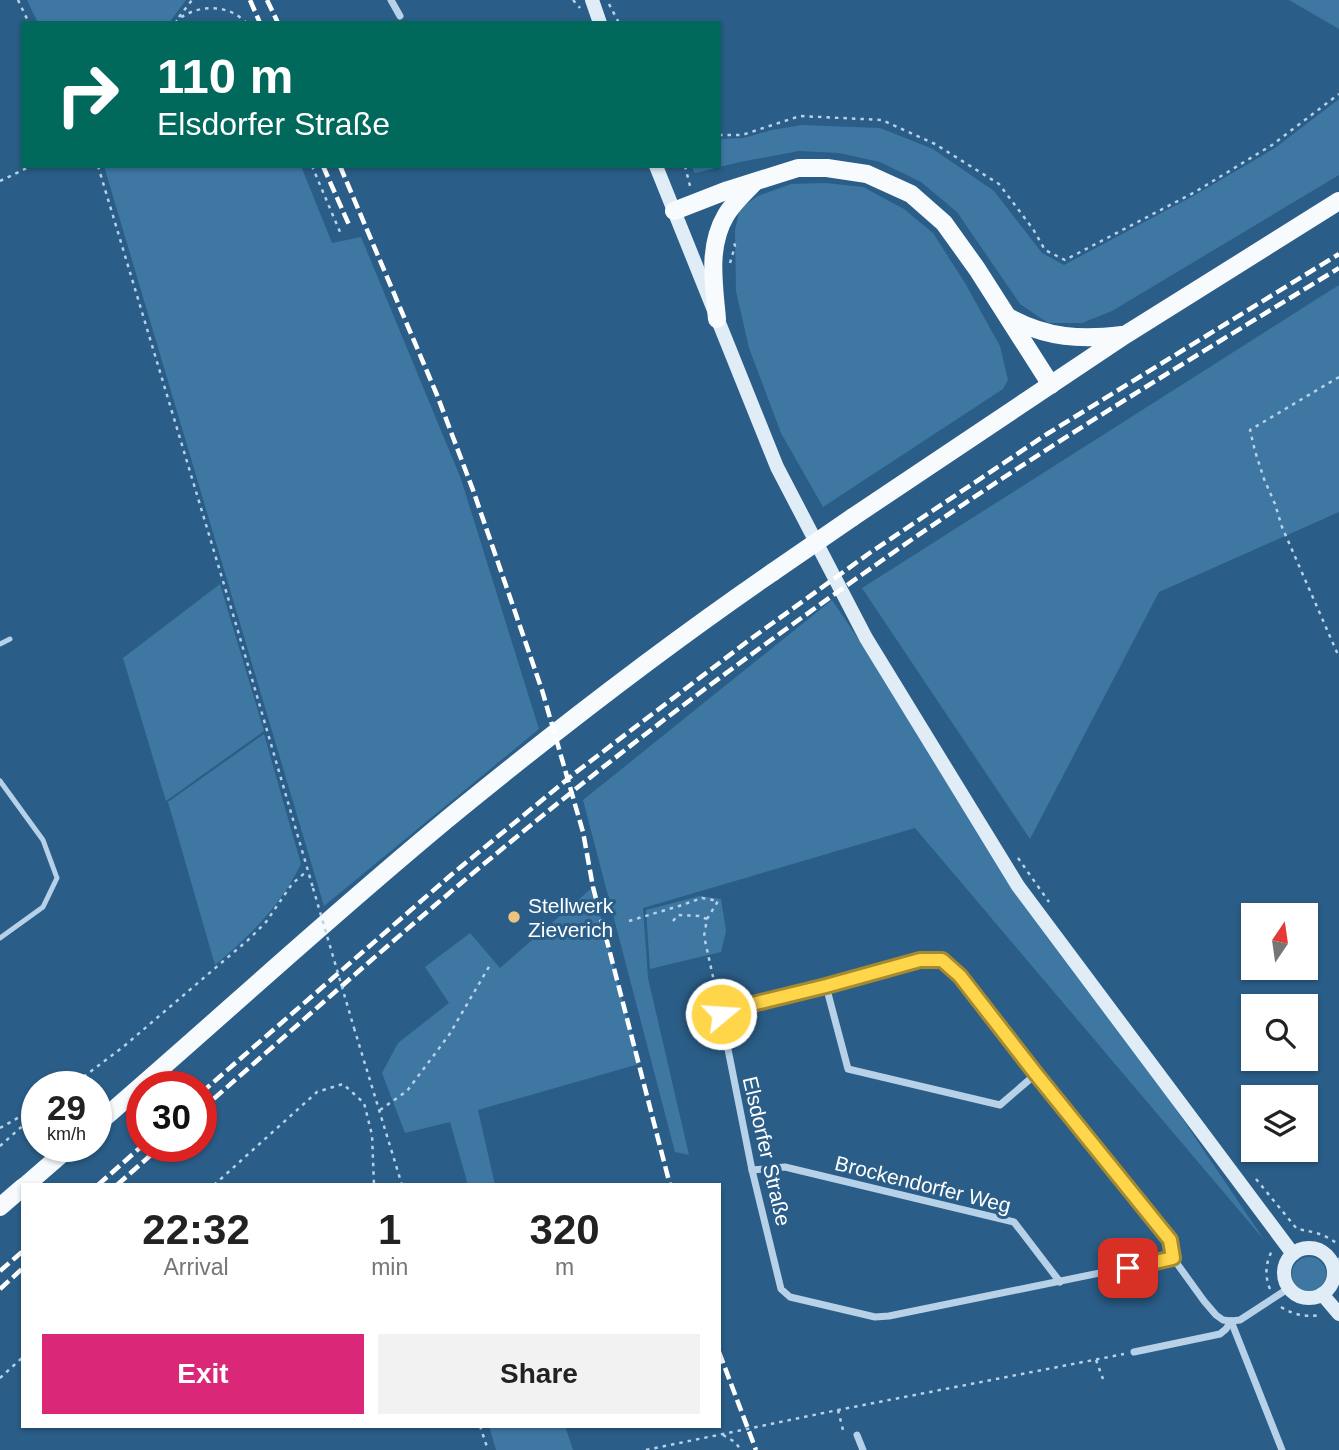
<!DOCTYPE html>
<meta charset="utf-8">
<style>
:root{--surface:#fff;--page:#f2f2f2;--text:#222;--muted:#767676;--accent:#db2777}
body{margin:0;font-family:Helvetica,sans-serif;background:var(--page);color:var(--text);height:100vh;display:flex;flex-direction:column;font-size:26px;white-space:nowrap}
*{box-sizing:border-box;margin:0}
p{font-size:23px;color:var(--muted)}
.icon{flex:none;width:38px;height:38px;fill:none;stroke:currentColor;stroke-width:2;stroke-linecap:round;stroke-linejoin:round}
.map{position:relative;flex:1;overflow:hidden}
.panel{position:absolute;left:21px;top:1183px;width:700px;height:245px;display:flex;flex-direction:column;background:var(--surface);border-radius:0px;box-shadow:0 2px 5px #0004}
.panel>*{flex:none}
.banner{position:absolute;left:21px;top:21px;width:700px;height:147px;border-radius:0px;box-shadow:0 2px 5px #0004;background:#00695c;color:#fff;overflow:hidden}
.needle{width:46px;rotate:13deg}
.tools{position:absolute;left:1241px;top:903px;display:grid;gap:14px}
.tools a{display:grid;place-items:center;width:77px;height:77px;border-radius:0px;background:var(--surface);box-shadow:0 2px 5px #0004;font-size:35px}
.speed{position:absolute;left:21px;top:1071px;display:flex;gap:14px;font-size:35px;font-weight:700;text-align:center}
.speed>*{display:grid;place-content:center;width:91px;height:91px;border-radius:50%;background:var(--surface);box-shadow:0 2px 5px #0004;line-height:1}
.speed small{font-size:18px;font-weight:400}
.speed .limit{border:10px solid #d22;background:#fff;color:#111}
.pin{position:absolute;display:grid;place-items:center;width:60px;height:60px;color:#fff;margin:-30px;border-radius:14px;box-shadow:0 4px 10px #0006}
.me{position:absolute;width:77px;margin:-38px;rotate:72deg;stroke-linejoin:round;filter:drop-shadow(0 0 5px #0008)}
.turn{display:flex;align-items:center;gap:24px;height:147px;padding:0 21px;font-size:32px}
.turn .icon{width:91px;height:91px;stroke-width:2.5}
.turn b{display:block;font-size:49px;line-height:60px}
.eta{display:flex;justify-content:space-evenly;align-items:center;height:119px;text-align:center}
.eta b{font-size:42px;font-weight:700;line-height:49px}
.primary-button{display:flex;gap:14px;margin-top:auto;padding:14px 21px}
.primary-button a{flex:1;height:80px;border-radius:0px;background:var(--accent);color:#fff;font-size:28px;font-weight:700;line-height:80px;text-align:center}
.primary-button a+a{background:var(--page);color:var(--text)}
.map>svg:first-child{display:block}
</style>
<div class="map">
<svg width="1339" height="1450" viewBox="0 0 1339 1450">
<rect width="100%" height="100%" fill="#2a5d87"/>
<g fill="#3f77a3">
<polygon points="27,0 186,0 169,23 38,23"/>
<polygon points="1289,0 1339,0 1339,29"/>
<polygon points="1339,99 1339,175 1112,311 1082,323 1048,323 1020,304 957,212 921,182 880,162 839,153 799,151 740,162 695,173 691,166 719,166 719,139 743,138 772,130 802,125 880,128 933,149 994,191 1042,253 1064,265 1195,195 1275,148"/>
<polygon points="104,166 301,166 332,243 361,237 461,479 539,729 324,906"/>
<polygon points="826,183 863,187 904,209 933,233 965,283 1000,346 1008,380 1003,389 823,507 781,433 749,348 736,291 735,230 740,208 758,196 791,184"/>
<polygon points="1339,285 1339,512 1159,592 1030,839 862,588"/>
<polygon points="220,584 264,731 166,801 123,658"/>
<polygon points="832,600 1265,1241 915,828 643,908 648,978 689,1155 675,1152 583,800"/>
<path d="M 264,734 L 301,864 C 279,908 251,934 215,965 L 168,802 Z"/>
<polygon points="593,887 639,1064 478,1110 495,1185 468,1185 450,1122 405,1133 382,1073 398,1043 449,1003 425,967 470,933 500,968"/>
<polygon points="700,896 721,899 726,931 721,952 650,969 646,910"/>
<circle cx="1309" cy="1274" r="17"/>
<polygon points="489,1426 565,1426 573,1450 496,1450"/>
</g>
<g fill="none" stroke-linecap="round" stroke-linejoin="round">
<g stroke="#b7d2e8" stroke-width="2.5" stroke-dasharray="3.5 5" stroke-linecap="butt">
<polyline points="18,0 29,23"/>
<polyline points="573,0 580,8"/>
<polyline points="609,4 619,23"/>
<polyline points="179,17 192,0"/>
<path d="M 175,23 C 188,8 215,4 233,13 C 238,15 243,20 247,23"/>
<polyline points="632,23 637,23"/>
<polyline points="719,135 742,135 800,116 882,120 935,144 999,184 1033,229 1045,250 1065,260 1195,192 1272,145 1339,94"/>
<polyline points="98,166 238,631 313,888"/>
<polyline points="312,166 340,232"/>
<polyline points="685,166 691,190"/>
<polyline points="0,181 31,166"/>
<polyline points="730,263 735,246 733,239"/>
<polyline points="1339,377 1250,430 1255,451 1264,479 1275,504 1282,527 1339,657"/>
<polyline points="1018,858 1049,902"/>
<polyline points="629,921 679,906 702,898 718,901 707,919 704,936 719,1004"/>
<polyline points="673,921 678,915 699,916 707,919"/>
<polyline points="354,1028 402,1185"/>
<polyline points="70,1087 123,1047 248,940 266,922 292,884 307,871"/>
<polyline points="380,1110 407,1091 449,1035 490,965"/>
<polyline points="0,1128 37,1107"/>
<polyline points="0,1146 37,1113"/>
<path d="M 1256,1179 L 1297,1229 C 1315,1232 1325,1234 1339,1245"/>
<polyline points="214,1185 317,1092 343,1084 364,1103 372,1135 374,1185"/>
<path d="M 1270,1289 C 1264,1275 1266,1261 1273,1249"/>
<path d="M 1281,1307 C 1294,1315 1305,1317 1321,1315"/>
<polyline points="1096,1360 1103,1379"/>
<polyline points="0,1378 23,1357"/>
<polyline points="838,1410 843,1430 847,1432"/>
<polyline points="480,1426 488,1450"/>
<polyline points="723,1435 735,1442 741,1450"/>
<polyline points="646,1450 838,1410 1124,1354"/>
</g>
<g stroke="#b7d2e8" stroke-width="5">
<polyline points="0,644 10,639"/>
<polyline points="0,781 43,840 57,878 43,907 0,938"/>
</g>
<g stroke="#b7d2e8" stroke-width="7">
<polyline points="391,0 400,16"/>
<polyline points="826,986 848,1069 1000,1105 1036,1074"/>
<polyline points="752,1170 785,1167 1014,1222 1060,1282"/>
<polyline points="1173,1258 889,1316 875,1317 790,1297 781,1289 752,1170 721,1014 735,1008 826,986 920,960 942,960 960,976 1036,1074 1170,1240 1173,1258 1204,1301 1216,1315 1223,1320 1231,1321 1240,1320 1289,1288"/>
<polyline points="1331,1264 1339,1261"/>
<polyline points="1231,1321 1282,1450"/>
<polyline points="1134,1352 1220,1334 1226,1329 1231,1321"/>
<polyline points="857,1435 863,1450"/>
</g>
<g stroke="#e0edf7" stroke-width="14">
<polyline points="592,0 600,23"/>
<polyline points="656,166 777,467 866,638 1018,886 1293,1254"/>
<circle cx="1309" cy="1273" r="25"/>
<polyline points="1322,1294 1339,1314"/>
</g>
<g stroke="#f8fbfe" stroke-width="18">
<polyline points="674,211 728,190 798,168 827,168 867,174 911,194 944,223 977,269 1051,385"/>
<path d="M 1010,318 C 1047,338 1081,340 1122,335"/>
<path d="M 717,319 C 714,284 707,247 726,215 C 733,203 745,192 755,182"/>
<polyline points="853,517 1125,335 1339,201"/>
<path d="M 96,1125 C 217,1021 333,913 456,812 C 559,728 664,647 773,572"/>
<polyline points="26,1185 71,1146"/>
<polyline points="0,1207 23,1187"/>
</g>
<g stroke="#fff" stroke-width="4.5" stroke-dasharray="12 5" stroke-linecap="butt">
<polyline points="250,0 260,23"/>
<polyline points="267,0 278,23"/>
<polyline points="323,166 350,227"/>
<polyline points="340,166 437,395 473,490 542,690 583,832 593,887 670,1185"/>
<polyline points="201,1093 451,875 575,773 752,638 871,552 1047,434 1339,254"/>
<path d="M 201,1110 C 306,1018 410,924 519,835 C 634,740 755,650 877,564 C 1026,458 1183,364 1339,268"/>
<polyline points="98,1185 142,1146"/>
<polyline points="117,1185 161,1146"/>
<polyline points="0,1271 23,1251"/>
<polyline points="0,1289 23,1268"/>
<polyline points="719,1352 756,1450"/>
</g>
<polyline stroke="#b7d2e8" stroke-width="2.5" stroke-dasharray="3.5 5" stroke-linecap="butt" points="313,888 354,1028"/>
<polyline stroke="#f8fbfe" stroke-width="18" points="773,572 853,517"/>
</g>
<g fill="none" stroke-linecap="round" stroke-linejoin="round">
<defs>
<polyline id="route" points="721,1014 736,1008 826,986 920,960 942,960 960,976 1036,1074 1170,1240 1173,1258 1128,1268"/>
</defs>
<use href="#route" stroke="#a68a30" stroke-width="18"/>
<use href="#route" stroke="#ffd54a" stroke-width="12"/>
</g>
<circle fill="#eec27f" stroke="#2a5d87" stroke-width="2.5" cx="514" cy="917" r="7"/>
<g text-anchor="middle" dominant-baseline="central" stroke-width="6" stroke-linejoin="round" paint-order="stroke">
<g font-size="21" fill="#fff" stroke="#2a5d87" text-anchor="start">
<text x="528" y="905">Stellwerk<tspan x="528" dy="24">Zieverich</tspan></text>
</g>
<g font-size="21" fill="#fff" stroke="#2a5d87">
<text transform="translate(767 1151) rotate(77)">Elsdorfer Straße</text>
<text transform="translate(923 1184) rotate(14)">Brockendorfer Weg</text>
</g>
</g>
</svg>
<div class="tools">
<a><svg class="needle" viewBox="-14 -14 28 28"><path d="M0-13l5 13h-10z" fill="#e53935"/><path d="M0 13l5-13h-10z" fill="#767676"/></svg></a>
<a><svg class="icon" aria-label="search" viewBox="0 0 24 24"><circle cx="10" cy="10" r="6"/><path d="M15 15l6 6"/></svg></a>
<a><svg class="icon" aria-label="layers" viewBox="0 0 24 24"><path d="M12 4l9 5-9 5-9-5zM3 14l9 5 9-5"/></svg></a>
</div>
<div class="speed"><div>29<small>km/h</small></div><div class="limit">30</div></div>
<div class="pin" style="left:1128px;top:1268px;background:#d93025"><svg class="icon" aria-label="arrive" viewBox="0 0 24 24"><path d="M6 21V4h12l-3 4 3 4H6"/></svg></div>
<svg class="me" style="left:721px;top:1014px" viewBox="-20 -20 40 40"><circle r="17" fill="#ffd54a" stroke="#fff" stroke-width="3"/><path d="M0-11L8 9 0 5-8 9z" fill="#fff"/></svg>
<div class="banner">
<div class="turn"><svg class="icon" aria-label="right" viewBox="0 0 24 24"><path d="M7 20v-9h11M14 6l5 5-5 5"/></svg><div><b>110 m</b>Elsdorfer Straße</div></div>
</div>
<section class="panel">
<div class="eta">
<div><b>22:32</b><p>Arrival</p></div>
<div><b>1</b><p>min</p></div>
<div><b>320</b><p>m</p></div>
</div>
<div class="primary-button"><a>Exit</a><a>Share</a></div>
</section>
</div>
